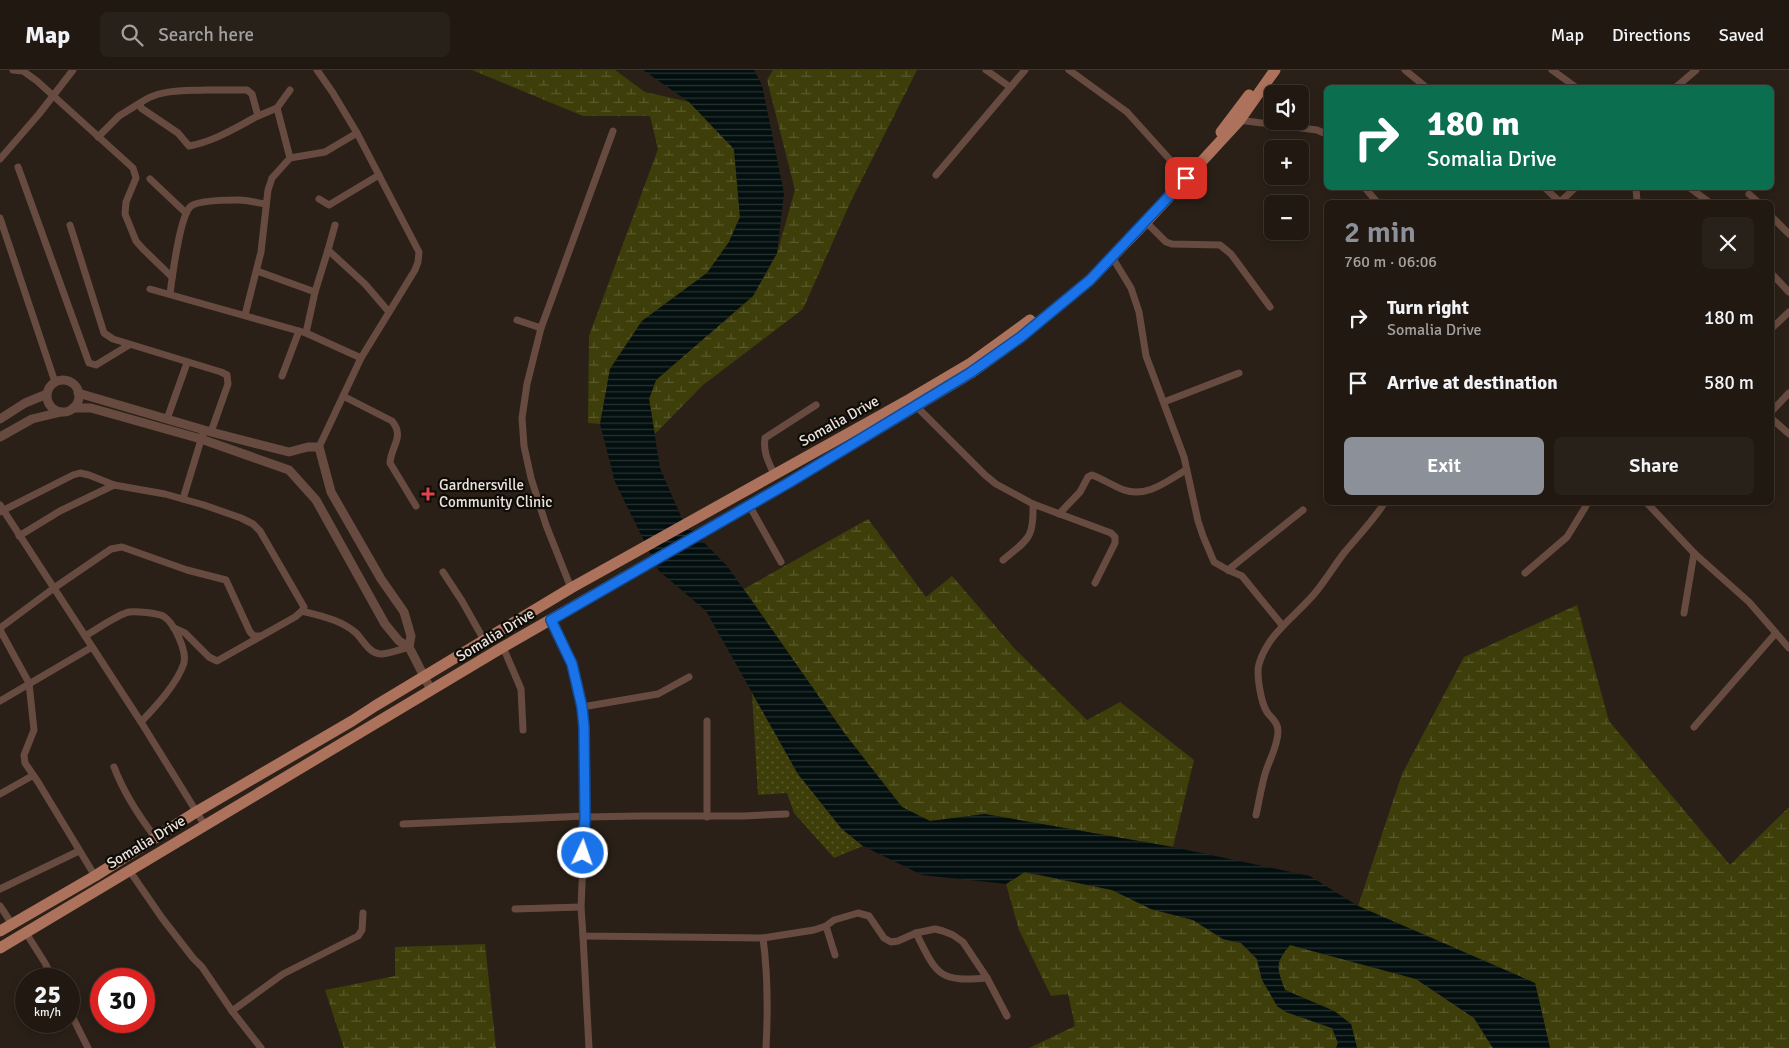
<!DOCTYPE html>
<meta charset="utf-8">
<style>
:root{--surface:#201811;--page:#28211a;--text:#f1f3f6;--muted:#a2a09f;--line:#3d3731;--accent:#8c9099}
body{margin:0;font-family:Signika,sans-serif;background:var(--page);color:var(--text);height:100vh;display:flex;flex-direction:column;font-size:19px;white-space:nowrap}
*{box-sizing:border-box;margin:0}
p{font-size:16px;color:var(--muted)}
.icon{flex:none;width:28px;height:28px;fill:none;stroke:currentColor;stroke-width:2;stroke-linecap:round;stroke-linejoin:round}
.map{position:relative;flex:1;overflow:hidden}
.details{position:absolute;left:1324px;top:130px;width:450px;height:305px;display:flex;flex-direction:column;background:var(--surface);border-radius:8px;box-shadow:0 2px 8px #0003,0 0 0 1px var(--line)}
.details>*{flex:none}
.hud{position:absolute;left:1324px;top:15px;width:450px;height:105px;border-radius:8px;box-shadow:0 2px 8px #0003,0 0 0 1px var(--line);background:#0b6e4f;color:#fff;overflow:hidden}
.buttons{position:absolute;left:1264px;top:15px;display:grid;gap:10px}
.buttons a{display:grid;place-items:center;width:45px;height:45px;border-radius:8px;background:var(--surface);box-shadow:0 2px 8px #0003,0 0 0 1px var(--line);font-size:25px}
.speed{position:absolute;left:15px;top:898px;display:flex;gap:10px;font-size:25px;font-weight:700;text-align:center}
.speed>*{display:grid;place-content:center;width:65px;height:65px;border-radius:50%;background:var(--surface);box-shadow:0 2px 8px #0003,0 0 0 1px var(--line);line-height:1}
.speed small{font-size:12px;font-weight:400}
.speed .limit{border:8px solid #d22;background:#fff;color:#111}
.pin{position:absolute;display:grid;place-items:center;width:42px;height:42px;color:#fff;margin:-21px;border-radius:10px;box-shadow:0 2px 8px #0006}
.me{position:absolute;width:55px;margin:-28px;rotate:3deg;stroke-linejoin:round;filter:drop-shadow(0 0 4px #0008)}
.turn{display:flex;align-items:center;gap:18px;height:105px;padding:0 20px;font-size:22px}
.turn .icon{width:65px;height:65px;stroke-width:2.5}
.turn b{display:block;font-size:35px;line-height:42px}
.round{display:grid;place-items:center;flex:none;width:52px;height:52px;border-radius:8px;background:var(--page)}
.summary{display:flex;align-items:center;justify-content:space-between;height:85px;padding:0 20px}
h1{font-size:30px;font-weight:600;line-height:38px;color:var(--accent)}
.cta{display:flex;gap:10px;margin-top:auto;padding:10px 20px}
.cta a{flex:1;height:58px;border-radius:8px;background:var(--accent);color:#fff;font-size:20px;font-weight:600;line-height:58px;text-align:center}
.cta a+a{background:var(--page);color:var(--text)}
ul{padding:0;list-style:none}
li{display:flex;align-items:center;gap:15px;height:65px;padding:0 20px}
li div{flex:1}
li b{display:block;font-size:19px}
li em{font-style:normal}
header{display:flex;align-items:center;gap:30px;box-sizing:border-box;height:70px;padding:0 25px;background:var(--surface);border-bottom:1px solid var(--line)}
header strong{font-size:24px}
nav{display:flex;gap:28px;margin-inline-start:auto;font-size:18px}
.search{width:350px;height:45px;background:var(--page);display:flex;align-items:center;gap:12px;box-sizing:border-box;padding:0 18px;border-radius:8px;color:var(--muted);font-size:19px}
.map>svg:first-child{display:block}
</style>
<header>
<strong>Map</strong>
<div class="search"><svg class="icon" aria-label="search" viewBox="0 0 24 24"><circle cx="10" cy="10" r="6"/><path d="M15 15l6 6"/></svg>Search here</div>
<nav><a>Map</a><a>Directions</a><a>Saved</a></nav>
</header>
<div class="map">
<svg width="1789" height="978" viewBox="0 0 1789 978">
<defs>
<pattern id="grass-dots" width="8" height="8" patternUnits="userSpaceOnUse" patternTransform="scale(1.25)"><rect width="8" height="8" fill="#3d3e09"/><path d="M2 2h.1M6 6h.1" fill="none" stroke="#595a2c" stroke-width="1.8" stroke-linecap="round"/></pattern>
<pattern id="wetland-marsh" width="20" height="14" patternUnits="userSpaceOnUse" patternTransform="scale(1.25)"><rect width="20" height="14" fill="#3d3e09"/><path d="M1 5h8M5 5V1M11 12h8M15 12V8" fill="none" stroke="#595a2c"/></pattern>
<pattern id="water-rules" width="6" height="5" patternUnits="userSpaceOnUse" patternTransform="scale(1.25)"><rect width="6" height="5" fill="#030f0f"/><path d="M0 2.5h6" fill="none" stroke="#283231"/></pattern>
</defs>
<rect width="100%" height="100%" fill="#2a2017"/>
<polygon fill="url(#grass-dots)" points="752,623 798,704 842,759 863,776 834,788 794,743 787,723 758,725"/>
<g fill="url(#wetland-marsh)">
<polygon points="472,0 615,0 645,22 689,32 734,79 740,147 729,172 707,203 642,251 610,299 600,354 588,353 589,266 658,79 650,46 583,46"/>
<polygon points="773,0 917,0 851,131 803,239 703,315 655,364 649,329 656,310 753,226 777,183 795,120 767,10"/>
<polygon points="868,449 926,527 952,506 1015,579 1087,650 1120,632 1194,690 1173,777 985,744 930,751 902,737 845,664 744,519"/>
<polygon points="1577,535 1609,651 1730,795 1789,737 1789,978 1550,978 1535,913 1358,836 1402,704 1464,587"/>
<polygon points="1024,802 1112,820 1151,839 1193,850 1223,869 1241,873 1257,889 1262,910 1286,942 1332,958 1338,973 1336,978 1029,978 1075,956 1068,924 1051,926 1019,860 1006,814"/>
<polygon points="485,874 496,978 344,978 325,920 395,906 395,877"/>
<path d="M 1290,875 L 1416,909 L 1474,948 L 1493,978 L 1357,978 L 1351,954 L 1334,941 L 1285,920 C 1277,898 1274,894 1290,875 Z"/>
</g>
<path fill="url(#water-rules)" d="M 643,0 L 754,0 L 762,15 L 784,123 L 777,183 L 753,226 L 656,310 L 649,329 L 660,398 L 683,451 L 728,497 L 845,664 L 902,737 L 930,751 L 985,744 L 1173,777 L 1310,806 L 1358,836 L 1535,913 L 1550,978 L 1493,978 L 1474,948 L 1416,909 L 1290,875 C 1274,894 1277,898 1285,920 L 1334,941 L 1351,954 L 1357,978 L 1336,978 L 1338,973 L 1332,958 L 1286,942 L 1277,936 L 1262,910 L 1257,889 L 1241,873 L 1223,869 L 1193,850 L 1151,839 L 1112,820 L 1025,802 L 1006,814 L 922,805 L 863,776 L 842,759 L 798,704 L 706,541 L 659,501 L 615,412 L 600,354 L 610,299 L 642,251 L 707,203 L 729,172 L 740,147 L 734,79 L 689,32 Z"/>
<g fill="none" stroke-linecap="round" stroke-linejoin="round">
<g stroke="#684b40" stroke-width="7">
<polyline points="13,0 23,1 37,11 133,98 136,108 126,132 125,144 136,171 143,179 172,207"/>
<polyline points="317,0 333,23 357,63 419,182 418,192 415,200 361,288 319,377"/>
<polyline points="986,0 1010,17"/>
<polyline points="1069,0 1127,42 1182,103"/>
<polyline points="1405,0 1427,18"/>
<polyline points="1552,0 1577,18"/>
<polyline points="1675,18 1696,0"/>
<path d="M 206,20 L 247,20 L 252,24 L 258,46 C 235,58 215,71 189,76 L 178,63 L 141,38 L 140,33 C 159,19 184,21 206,20 Z"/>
<polyline points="290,20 277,38 290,88 325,82 357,63"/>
<polyline points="258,46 277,38"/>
<polyline points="1238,50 1317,60 1326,64"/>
<polyline points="98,67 119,46 140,33"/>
<polyline points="0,89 39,44 73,0"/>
<polyline points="18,97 89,293 96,295 129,275"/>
<polyline points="936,105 1025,0"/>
<polyline points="150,109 186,143"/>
<polyline points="1365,118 1377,132"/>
<polyline points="1545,118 1560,132 1575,118"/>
<polyline points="1636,118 1637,131"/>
<polyline points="1690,118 1709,132"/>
<polyline points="1749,124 1758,132"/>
<polyline points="319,129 329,135 379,105"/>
<polyline points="1771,146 1789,164"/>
<polyline points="0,148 55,312"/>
<polyline points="1146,152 1166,172 1172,174 1220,175 1231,184 1270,237"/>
<polyline points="70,155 104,263 113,269 221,302 227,305 228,314 211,362"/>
<polyline points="328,180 335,155"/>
<polyline points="1112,187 1131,218 1139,242 1146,286 1184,387 1198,451 1203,466 1214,492 1228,500 1242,506 1282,555"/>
<polyline points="257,201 315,222"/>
<polyline points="1771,203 1789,222"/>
<polyline points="150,219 306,263 361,288"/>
<path d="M 170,224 C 172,208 180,147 190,137 C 196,130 229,130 239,130 C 248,130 257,133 266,134"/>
<polyline points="245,245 261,182 268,120 272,108 290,88"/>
<polyline points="517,250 541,258"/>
<polyline points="1771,259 1789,242"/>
<polyline points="306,263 315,222 328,180 365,214 389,242"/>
<polyline points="282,306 299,261"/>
<path d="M 343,326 L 392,351 C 405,367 391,376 390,393 L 416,436"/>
<polyline points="1164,332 1239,303"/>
<polyline points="916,336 985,405 996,414 1033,434 1111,463 1115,467 1115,473 1095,513"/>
<polyline points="1771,342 1789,323"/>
<polyline points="1771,348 1789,364"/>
<polyline points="167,349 187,293"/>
<path d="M 774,404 C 768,391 763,382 765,368 L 816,335"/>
<polyline points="183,429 204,360"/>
<polyline points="1646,432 1694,483 1749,532 1789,578"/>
<polyline points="0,435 141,652 204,754"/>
<polyline points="749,435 781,492"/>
<polyline points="0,442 73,405 80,403 89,405 114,415 165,424 204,435 241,448 253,454 260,461 304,537 302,541 295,547 217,591 209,587 185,563 174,558"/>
<path d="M 1059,444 L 1080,422 L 1088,407 L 1092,405 C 1103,409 1113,416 1124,420 C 1147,428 1167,411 1186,400"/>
<polyline points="19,466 60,441 114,415"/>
<path d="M 1003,490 C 1028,469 1034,469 1033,434"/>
<polyline points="1228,500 1303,440"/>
<polyline points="443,502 462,531 484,570"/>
<polyline points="1525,503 1567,467 1586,436 1586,432"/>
<polyline points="571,518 546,455 531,408 524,376 522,348 527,314 541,258 613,61"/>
<path d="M 302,541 C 321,546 341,550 356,563 C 364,571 369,584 382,584 C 391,583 401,579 409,577"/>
<polyline points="1684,543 1694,483"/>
<path d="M 551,549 L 571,594 L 582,637 L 584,657 L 585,747 L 581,837 L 583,866 L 763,868 C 768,905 768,941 766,978"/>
<polyline points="0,558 54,518 111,479 122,477 187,500 226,510 250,562 254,566 260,566"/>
<polyline points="0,560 29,613 34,660 24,685 25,693 38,712 95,806"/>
<path d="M 85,566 C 96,560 118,544 129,542 C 136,541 157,543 163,546 C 174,552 187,581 184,593 C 177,614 156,636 141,652"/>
<polyline points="503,577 521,619 523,660"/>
<polyline points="0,631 92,577"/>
<polyline points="582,637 658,624 689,607"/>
<polyline points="707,651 707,747"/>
<polyline points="1694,657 1775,564"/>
<path d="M 114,697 C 124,723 138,745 155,767"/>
<polyline points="0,724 32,706"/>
<path d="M 1256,745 C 1259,732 1261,718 1265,704 C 1269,690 1278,676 1278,661 C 1278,652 1271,648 1267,642 C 1261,633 1256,604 1259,594 C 1268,563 1296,546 1315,523 C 1326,510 1334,496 1344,483 C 1358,466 1373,451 1385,432"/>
<polyline points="585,747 641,746 743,746 786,744"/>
<polyline points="403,754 585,746"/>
<polyline points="129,800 162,848 193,888 202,897 232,941 261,978"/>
<polyline points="0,819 79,781"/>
<polyline points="0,836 12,854"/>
<polyline points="515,839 581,837"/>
<polyline points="826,856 835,885"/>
<polyline points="26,863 45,893 53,909"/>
<path d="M 916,863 C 937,905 938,912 987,908"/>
<polyline points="583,866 589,978"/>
<polyline points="763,868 814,860 826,856 834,850 858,843 869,846 884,868 891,872 898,871 916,863 935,859 943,861 953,865 963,872 987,908 1007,946"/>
<polyline points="69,940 88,978"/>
<polyline points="232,941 283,904 358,866 362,860 363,843"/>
</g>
<g stroke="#684b40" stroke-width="9">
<circle cx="63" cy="326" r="16"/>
<polyline points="78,323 211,362 289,382 308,377 319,377 331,422 381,509 404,542 411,566 409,577"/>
<polyline points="73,338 91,338 201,369 289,400 316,430 385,554 399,571 409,577 431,620"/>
<polyline points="0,349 25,333 47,324"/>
<polyline points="0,367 32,349 61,342"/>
</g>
<g stroke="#ad725b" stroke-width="11">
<polyline points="1221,62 1249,25"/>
<polyline points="0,861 95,806 196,742 352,651 375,636 571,518 910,329 971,293 1030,250"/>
<polyline points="0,878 503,577 790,412 971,303 1021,267 1090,210 1146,152 1239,51 1275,0"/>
</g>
</g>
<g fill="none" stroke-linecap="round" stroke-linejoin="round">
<defs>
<polyline id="route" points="583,783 585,748 584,657 582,637 572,594 551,550 790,412 970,303 1021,267 1090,210 1186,108"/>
</defs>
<use href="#route" stroke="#114b97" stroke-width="12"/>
<use href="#route" stroke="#1a73e8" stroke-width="9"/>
</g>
<path fill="#e0444e" stroke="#0f0b07" stroke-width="2" d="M425.5 416.5h5v5h5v5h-5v5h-5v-5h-5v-5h5z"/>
<g text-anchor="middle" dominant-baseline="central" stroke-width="4.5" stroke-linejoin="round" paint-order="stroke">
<g font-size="15" fill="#eae2dc" stroke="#0f0b07">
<text transform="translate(839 351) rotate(-29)">Somalia Drive</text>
<text transform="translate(495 565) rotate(-31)">Somalia Drive</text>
<text transform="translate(146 772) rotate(-31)">Somalia Drive</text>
</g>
<g font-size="15" fill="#eae2dc" stroke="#0f0b07" text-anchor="start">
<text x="439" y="415">Gardnersville<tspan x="439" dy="17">Community Clinic</tspan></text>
</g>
</g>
</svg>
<div class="buttons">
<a><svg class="icon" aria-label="sound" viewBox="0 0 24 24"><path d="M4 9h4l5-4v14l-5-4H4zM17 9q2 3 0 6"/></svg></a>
<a>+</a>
<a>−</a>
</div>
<div class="speed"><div>25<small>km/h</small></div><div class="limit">30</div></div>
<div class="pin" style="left:1186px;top:108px;background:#d93025"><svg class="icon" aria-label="arrive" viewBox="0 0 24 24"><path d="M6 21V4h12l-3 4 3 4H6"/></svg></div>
<svg class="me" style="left:583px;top:783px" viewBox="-20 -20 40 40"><circle r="17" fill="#1a73e8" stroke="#fff" stroke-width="3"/><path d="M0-11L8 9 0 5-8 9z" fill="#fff"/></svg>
<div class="hud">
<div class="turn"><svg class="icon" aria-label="right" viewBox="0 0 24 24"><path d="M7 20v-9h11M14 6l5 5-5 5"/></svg><div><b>180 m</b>Somalia Drive</div></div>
</div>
<section class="details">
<div class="summary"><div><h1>2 min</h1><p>760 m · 06:06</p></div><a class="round"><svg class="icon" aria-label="close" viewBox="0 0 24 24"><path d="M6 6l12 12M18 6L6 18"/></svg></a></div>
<ul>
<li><svg class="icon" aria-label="right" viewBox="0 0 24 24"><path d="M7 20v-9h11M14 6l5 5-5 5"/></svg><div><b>Turn right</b><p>Somalia Drive</p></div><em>180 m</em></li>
<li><svg class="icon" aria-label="arrive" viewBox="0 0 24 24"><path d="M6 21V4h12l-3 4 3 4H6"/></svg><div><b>Arrive at destination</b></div><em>580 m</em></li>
</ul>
<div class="cta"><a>Exit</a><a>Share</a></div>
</section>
</div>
